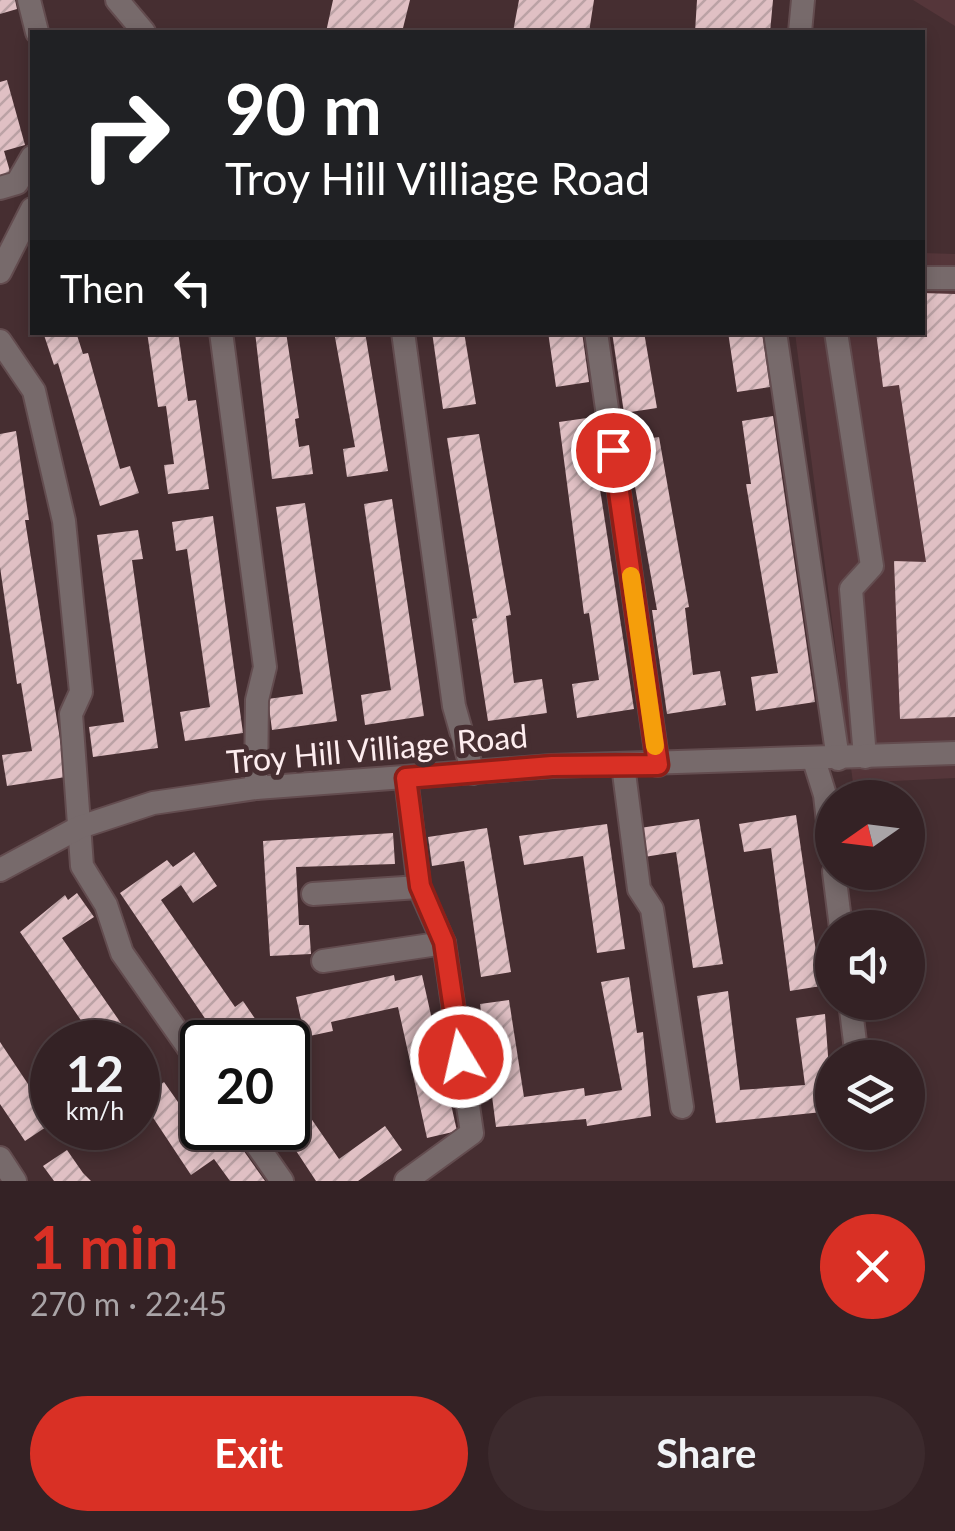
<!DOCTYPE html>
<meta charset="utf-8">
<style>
:root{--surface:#342225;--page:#3c2a2d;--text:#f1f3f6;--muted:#a9a4a7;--line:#4e3f42;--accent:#d93025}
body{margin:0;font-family:Lato,sans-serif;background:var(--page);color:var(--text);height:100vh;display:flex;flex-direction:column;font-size:38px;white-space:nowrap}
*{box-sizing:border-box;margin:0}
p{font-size:32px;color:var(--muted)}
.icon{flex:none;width:55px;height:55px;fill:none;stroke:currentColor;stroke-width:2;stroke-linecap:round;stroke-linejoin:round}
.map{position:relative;height:1181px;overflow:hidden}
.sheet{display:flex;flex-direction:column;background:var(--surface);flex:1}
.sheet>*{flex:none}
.top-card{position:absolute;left:30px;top:30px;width:895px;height:305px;border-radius:0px;box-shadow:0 5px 15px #0003,0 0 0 2px var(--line);background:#202124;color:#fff;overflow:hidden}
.needle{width:65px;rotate:256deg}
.controls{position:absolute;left:815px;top:780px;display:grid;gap:20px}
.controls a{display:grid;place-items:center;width:110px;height:110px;border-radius:50%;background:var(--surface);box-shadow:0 5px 15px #0003,0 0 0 2px var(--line);font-size:50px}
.speed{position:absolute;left:30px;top:1020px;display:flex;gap:20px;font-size:50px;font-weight:700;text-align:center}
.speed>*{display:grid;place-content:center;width:130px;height:130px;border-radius:50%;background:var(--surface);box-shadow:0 5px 15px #0003,0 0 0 2px var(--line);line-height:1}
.speed small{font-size:25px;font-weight:400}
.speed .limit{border:5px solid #111;border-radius:15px;background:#fff;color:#111}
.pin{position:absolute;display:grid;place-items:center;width:85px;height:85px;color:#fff;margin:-42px;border:5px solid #fff;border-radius:50%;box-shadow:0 2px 10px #0007}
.me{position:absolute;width:110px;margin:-55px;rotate:351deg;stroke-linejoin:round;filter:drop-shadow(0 0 8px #0008)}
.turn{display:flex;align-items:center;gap:35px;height:210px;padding:0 30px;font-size:45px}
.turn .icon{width:130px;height:130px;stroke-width:2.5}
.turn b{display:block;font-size:70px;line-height:85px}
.then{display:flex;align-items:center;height:95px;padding:0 30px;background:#0003;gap:20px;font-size:38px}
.round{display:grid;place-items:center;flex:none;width:105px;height:105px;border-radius:52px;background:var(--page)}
.head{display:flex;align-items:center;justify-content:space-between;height:170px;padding:0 30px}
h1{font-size:60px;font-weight:700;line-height:75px;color:var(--accent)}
.action{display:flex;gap:20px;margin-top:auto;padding:20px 30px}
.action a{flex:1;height:115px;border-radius:60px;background:var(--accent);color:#fff;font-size:40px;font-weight:700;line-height:115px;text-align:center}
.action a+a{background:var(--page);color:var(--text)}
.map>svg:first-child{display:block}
</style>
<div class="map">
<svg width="955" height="1181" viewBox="0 0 955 1181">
<defs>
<pattern id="building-hatch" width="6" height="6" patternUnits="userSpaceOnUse" patternTransform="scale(2.5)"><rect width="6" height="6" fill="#e0c0c4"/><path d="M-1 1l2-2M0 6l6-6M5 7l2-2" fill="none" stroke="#bba2a5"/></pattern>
</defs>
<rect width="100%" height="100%" fill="#462e31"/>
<g fill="#55363a">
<polygon points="913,0 955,0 955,26"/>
<polygon points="923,253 955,254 955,778 853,783 795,333 922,332"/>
</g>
<g fill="url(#building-hatch)">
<polygon points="0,0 15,0 17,9 0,14"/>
<polygon points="333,0 410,0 402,32 326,32"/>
<polygon points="519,0 594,0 589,32 513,32"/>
<polygon points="697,0 773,0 770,32 695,32"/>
<polygon points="7,80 25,145 4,151 11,175 0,178 0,82"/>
<polygon points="922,293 955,294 955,717 900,719 894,561 926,562 899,385 883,387 876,332 922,332"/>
<polygon points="43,332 76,332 83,354 88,353 120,469 130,466 139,493 100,506 58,363 54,365"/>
<polygon points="147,332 178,332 188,401 196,400 209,489 168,494 164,465 174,464 166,406 158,407"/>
<polygon points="255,332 286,332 299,418 295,419 299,447 309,445 313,474 272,479"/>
<polygon points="334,332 365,332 388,471 347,477 343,449 355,447"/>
<polygon points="432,332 464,332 476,404 443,409"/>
<polygon points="548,332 582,332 589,382 556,387"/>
<polygon points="612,332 644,332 657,408 624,413"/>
<polygon points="728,332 762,332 770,387 737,392"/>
<polygon points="773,416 815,702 756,711 751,677 778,673 746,484 751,484 742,421"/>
<polygon points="594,417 604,488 600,489 634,709 577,718 572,684 599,680 589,613 584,614 559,422"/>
<polygon points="16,431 29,520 25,520 66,777 7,786 2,755 32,751 21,683 17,684 0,567 0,434"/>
<polygon points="479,434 511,615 506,616 514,683 542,679 547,713 488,721 472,619 477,618 447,438"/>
<polygon points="659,437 689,607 685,608 693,675 720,671 726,705 667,714 652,610 657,610 627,442"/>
<polygon points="392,499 424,716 365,725 361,695 391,690 364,504"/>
<polygon points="305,503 337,721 272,730 268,699 303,694 276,507"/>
<polygon points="213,516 243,733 185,741 180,712 210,707 187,549 176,551 172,522"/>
<polygon points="138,530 143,559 132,560 158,748 93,757 89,727 124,722 97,535"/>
<polygon points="796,815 821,986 790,991 771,848 744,852 739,824"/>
<polygon points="699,819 723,964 693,968 676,852 644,857 640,828"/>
<polygon points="607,824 625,949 597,953 583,856 524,865 519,836"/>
<polygon points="487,828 511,972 481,977 464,861 432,866 428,837"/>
<polygon points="393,833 395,864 296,867 299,925 309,925 311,954 270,956 263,841"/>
<polygon points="194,852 217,886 193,903 181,885 161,900 235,1007 243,1001 260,1026 235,1042 221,1042 120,893 167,860 173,867"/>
<polygon points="77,893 94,917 62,938 134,1042 96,1042 20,932 65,895 68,900"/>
<polygon points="394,975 395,981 422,975 457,1131 427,1138 398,1007 331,1022 333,1031 305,1037 296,997"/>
<polygon points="629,977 637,1033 643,1032 651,1116 587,1126 586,1119 496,1127 480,1004 509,1000 524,1097 584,1088 585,1096 622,1090 601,982"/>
<polygon points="728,991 740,1090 805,1085 796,1018 825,1014 832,1111 716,1123 697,996"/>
<polygon points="0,1042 36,1096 42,1091 52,1106 52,1123 25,1141 0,1104"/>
<polygon points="164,1082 208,1145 229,1130 265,1181 230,1181 214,1159 191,1175 140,1098"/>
<polygon points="288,1085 339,1159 385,1126 402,1150 358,1181 316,1181 281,1128 288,1128"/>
<polygon points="67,1150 83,1173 91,1181 54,1181 43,1166"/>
</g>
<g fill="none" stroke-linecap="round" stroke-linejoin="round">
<defs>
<g id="minor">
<polyline points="29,0 37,32"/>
<polyline points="117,0 144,32"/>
<polyline points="800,32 803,0"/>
<polyline points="0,188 17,183 32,157"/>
<polyline points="0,272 32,209"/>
<polyline points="922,278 955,278"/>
<polyline points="221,332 265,667 257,700 256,788"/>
<polyline points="403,332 454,706 473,773"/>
<polyline points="596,332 658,765"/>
<polyline points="775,332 838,759"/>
<polyline points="836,332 872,566 851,589 865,757"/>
<polyline points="0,341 34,391 64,521 81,692 71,714 82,866 106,905 122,953 202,1067"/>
<polyline points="814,760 825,795 832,857"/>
<polyline points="623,765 639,889 652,909 682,1107"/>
<polyline points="406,778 419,887 444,943 472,1133 406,1181"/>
<polyline points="0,870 80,827 153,803 256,788 552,766 955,753"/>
<polyline points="834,872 841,928"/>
<polyline points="313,894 419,887"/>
<polyline points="323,961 444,943"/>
<polyline points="850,1002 857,1058"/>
<polyline points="245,1128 282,1181"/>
<polyline points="0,1158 15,1181"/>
</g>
</defs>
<use href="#minor" stroke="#634c4f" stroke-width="26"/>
<use href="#minor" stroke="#776a6b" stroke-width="22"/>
</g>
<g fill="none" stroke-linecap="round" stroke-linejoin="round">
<defs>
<polyline id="route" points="461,1057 444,942 420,886 406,778 552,766 658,765 613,450"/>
</defs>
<use href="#route" stroke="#8d1f18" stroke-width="25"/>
<use href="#route" stroke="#d93025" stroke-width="18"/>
<polyline stroke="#f59e0b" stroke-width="18" points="631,576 655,746"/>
</g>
<g text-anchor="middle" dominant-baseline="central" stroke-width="10" stroke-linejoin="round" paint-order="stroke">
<g font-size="32" fill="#fdecee" stroke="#462e31">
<text transform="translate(377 748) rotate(-5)">Troy Hill Villiage Road</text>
</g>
</g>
</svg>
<div class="controls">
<a><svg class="needle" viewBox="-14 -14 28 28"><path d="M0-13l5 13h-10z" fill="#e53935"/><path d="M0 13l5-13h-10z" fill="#a9a4a7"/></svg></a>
<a><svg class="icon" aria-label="sound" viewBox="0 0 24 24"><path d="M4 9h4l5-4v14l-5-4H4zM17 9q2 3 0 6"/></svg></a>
<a><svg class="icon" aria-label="layers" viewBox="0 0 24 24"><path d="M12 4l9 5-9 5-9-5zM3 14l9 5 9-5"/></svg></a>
</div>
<div class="speed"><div>12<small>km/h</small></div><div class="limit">20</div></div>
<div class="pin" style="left:613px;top:450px;background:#d93025"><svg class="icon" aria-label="arrive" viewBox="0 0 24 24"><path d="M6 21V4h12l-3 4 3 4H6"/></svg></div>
<svg class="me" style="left:461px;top:1057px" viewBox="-20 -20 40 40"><circle r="17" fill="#d93025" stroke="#fff" stroke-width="3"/><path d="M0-11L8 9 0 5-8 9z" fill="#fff"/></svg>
<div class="top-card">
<div class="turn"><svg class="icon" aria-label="right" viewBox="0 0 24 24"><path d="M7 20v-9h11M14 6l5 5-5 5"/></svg><div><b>90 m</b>Troy Hill Villiage Road</div></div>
<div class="then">Then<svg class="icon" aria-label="left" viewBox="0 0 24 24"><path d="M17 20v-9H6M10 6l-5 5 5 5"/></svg></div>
</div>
</div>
<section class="sheet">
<div class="head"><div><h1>1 min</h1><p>270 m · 22:45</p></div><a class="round" style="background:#d93025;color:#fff"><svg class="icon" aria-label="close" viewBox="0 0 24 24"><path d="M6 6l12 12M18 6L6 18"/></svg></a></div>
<div class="action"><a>Exit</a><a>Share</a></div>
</section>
